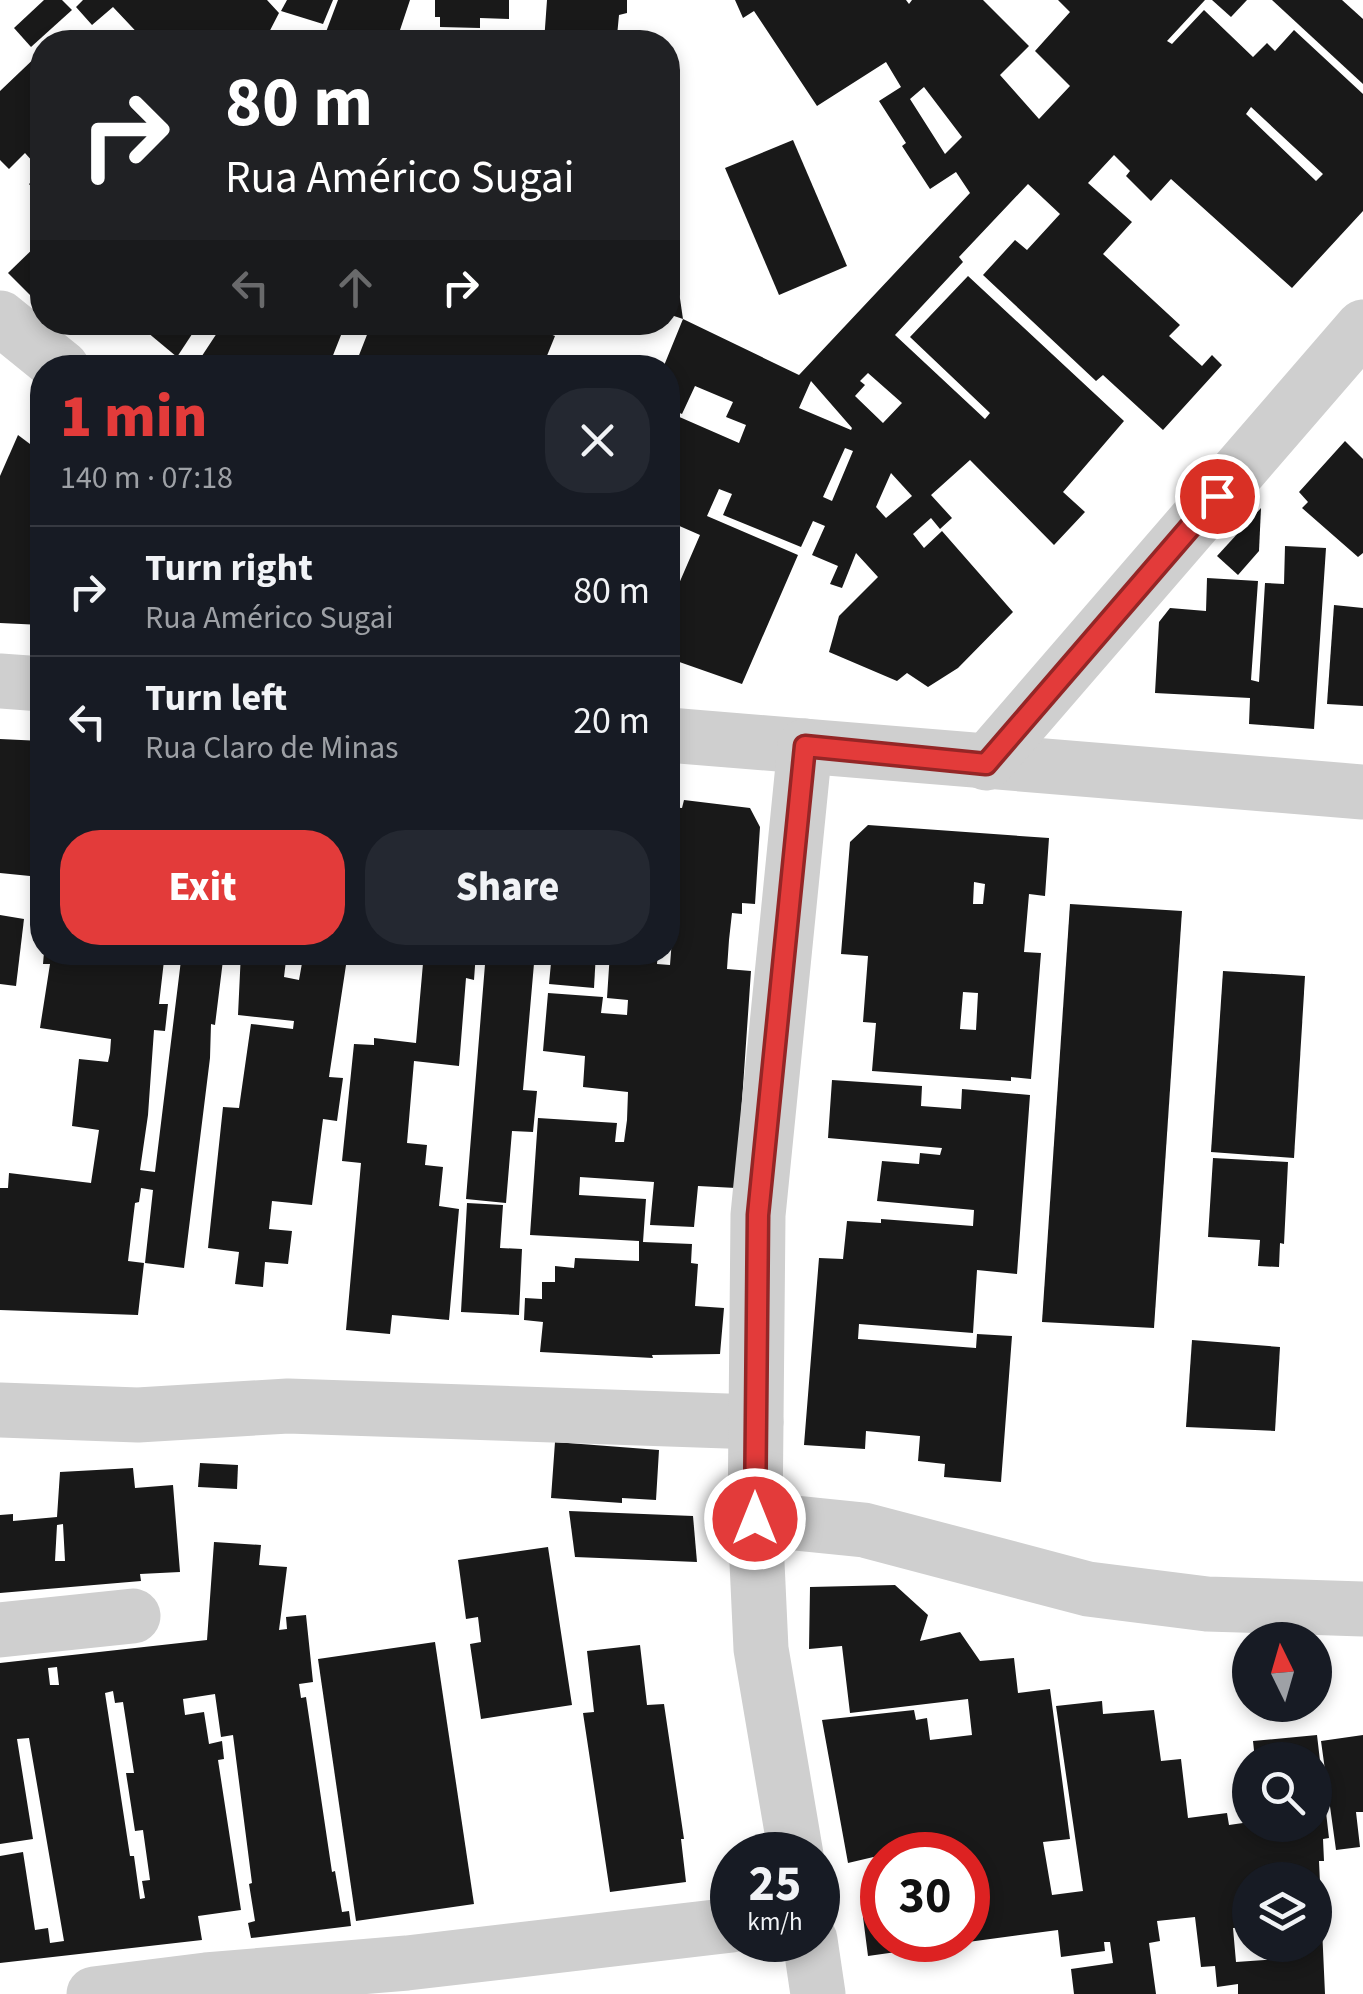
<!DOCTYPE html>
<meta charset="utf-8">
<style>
:root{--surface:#171b24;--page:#242831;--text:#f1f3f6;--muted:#9ea1a6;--line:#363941;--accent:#e33b3a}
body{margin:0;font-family:"Source Sans 3",sans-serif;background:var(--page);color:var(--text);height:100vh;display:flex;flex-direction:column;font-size:38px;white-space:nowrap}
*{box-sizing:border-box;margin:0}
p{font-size:32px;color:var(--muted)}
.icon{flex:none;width:55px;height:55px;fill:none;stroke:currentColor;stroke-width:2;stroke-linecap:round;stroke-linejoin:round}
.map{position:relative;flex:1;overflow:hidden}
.drawer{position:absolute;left:30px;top:355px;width:650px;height:610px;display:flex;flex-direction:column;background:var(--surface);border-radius:40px;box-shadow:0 5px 15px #0003}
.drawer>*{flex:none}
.banner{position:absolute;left:30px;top:30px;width:650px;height:305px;border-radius:40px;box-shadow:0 5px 15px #0003;background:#202124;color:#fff;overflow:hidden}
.needle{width:65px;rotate:355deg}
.buttons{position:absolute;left:1232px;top:1622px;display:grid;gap:20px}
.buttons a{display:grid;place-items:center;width:100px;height:100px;border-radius:50%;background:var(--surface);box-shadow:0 5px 15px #0003;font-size:50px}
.speed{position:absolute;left:710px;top:1832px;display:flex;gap:20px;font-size:50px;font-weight:700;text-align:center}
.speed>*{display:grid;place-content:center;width:130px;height:130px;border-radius:50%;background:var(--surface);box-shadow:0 5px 15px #0003;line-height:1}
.speed small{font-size:25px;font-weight:400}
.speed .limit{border:15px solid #d22;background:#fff;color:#111}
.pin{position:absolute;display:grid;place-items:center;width:85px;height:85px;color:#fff;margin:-42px;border:5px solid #fff;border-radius:50%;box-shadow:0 2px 10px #0007}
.me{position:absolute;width:110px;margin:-55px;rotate:0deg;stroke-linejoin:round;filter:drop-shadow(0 0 8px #0008)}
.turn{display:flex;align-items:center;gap:35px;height:210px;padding:0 30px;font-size:45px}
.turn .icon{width:130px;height:130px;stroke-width:2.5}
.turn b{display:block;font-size:70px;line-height:85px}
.lanes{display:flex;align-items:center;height:95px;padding:0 30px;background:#0003;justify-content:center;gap:50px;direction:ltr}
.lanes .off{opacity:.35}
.round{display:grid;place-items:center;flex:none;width:105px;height:105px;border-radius:40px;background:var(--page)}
.summary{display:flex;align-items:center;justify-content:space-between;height:170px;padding:0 30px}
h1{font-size:60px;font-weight:800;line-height:75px;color:var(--accent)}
.button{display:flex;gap:20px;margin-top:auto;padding:20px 30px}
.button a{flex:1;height:115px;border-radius:40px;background:var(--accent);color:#fff;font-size:40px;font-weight:800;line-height:115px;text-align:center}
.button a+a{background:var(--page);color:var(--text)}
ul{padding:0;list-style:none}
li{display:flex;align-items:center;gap:30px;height:130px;padding:0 30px;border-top:2px solid var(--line)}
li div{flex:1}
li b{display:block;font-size:38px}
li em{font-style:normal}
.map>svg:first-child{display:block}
</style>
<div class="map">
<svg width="1363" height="1994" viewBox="0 0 1363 1994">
<rect width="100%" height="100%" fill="#fff"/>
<g fill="#191919" fill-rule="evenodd">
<polygon points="44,0 62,0 72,10 31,47 14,28"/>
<polygon points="83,0 267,0 279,13 264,42 201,42 191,31 179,42 146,42 113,7 92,25 76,7"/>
<polygon points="287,0 333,0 323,24 281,11"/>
<polygon points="338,0 410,0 396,42 330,42 333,34 326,32"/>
<polygon points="435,0 509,0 509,19 480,18 480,28 440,27 440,17 435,17"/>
<polygon points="547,0 627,0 627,13 619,15 617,36 641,32 643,42 544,42"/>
<path d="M 735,0 L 906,0 L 909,4 L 912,0 L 983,0 L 1029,46 L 1000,75 L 1039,119 L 1070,86 L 1035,51 L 1070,12 L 1058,0 L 1205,0 L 1167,41 L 1172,44 L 1204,10 L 1253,57 L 1267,43 L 1275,51 L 1294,30 L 1363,94 L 1363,211 L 1292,288 L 1171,179 L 1151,201 L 1126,176 L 1130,171 L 1114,155 L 1088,183 L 1132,222 L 1103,254 L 1180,325 L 1169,336 L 1202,366 L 1212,355 L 1222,365 L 1163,430 L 1103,375 L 1096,381 L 983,275 L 1015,240 L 1027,250 L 1060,214 L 1028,184 L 959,257 L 963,262 L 895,335 L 985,419 L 990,413 L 910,337 L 968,276 L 1124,421 L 1063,492 L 1085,512 L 1054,545 L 970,460 L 931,495 L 952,518 L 940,529 L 931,518 L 913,534 L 924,548 L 942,531 L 1013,612 L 958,668 L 928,687 L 907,673 L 897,681 L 829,652 L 839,616 L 878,577 L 856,553 L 842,588 L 830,584 L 838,566 L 812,555 L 825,526 L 813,521 L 801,547 L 723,515 L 732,494 L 719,489 L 707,516 L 798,555 L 742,684 L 668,658 L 668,609 L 700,535 L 668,521 L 668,486 L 673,472 L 668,469 L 668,412 L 739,443 L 746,425 L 726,417 L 733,402 L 695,386 L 682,414 L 668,408 L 668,368 L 663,368 L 683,319 L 799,375 L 970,193 L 956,172 L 930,189 L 902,146 L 906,143 L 879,101 L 901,87 L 886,62 L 817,106 L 754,11 L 743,18 ZM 924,87 L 962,137 L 945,154 L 910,99 ZM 1251,107 L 1323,174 L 1316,181 L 1246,114 ZM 868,373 L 902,403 L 883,423 L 855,396 L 865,385 L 860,381 ZM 811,381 L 852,428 L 851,430 L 799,408 ZM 845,448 L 853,451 L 832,501 L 823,497 ZM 891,473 L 912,496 L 886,518 L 876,507 Z"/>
<polygon points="1212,0 1247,0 1231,17"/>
<polygon points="1272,0 1342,0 1363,19 1363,84"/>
<polygon points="455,30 479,32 478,42 454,42"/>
<polygon points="42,51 42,199 29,184 42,172 25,153 9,169 0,160 0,91"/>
<polygon points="793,140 847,266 779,295 725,168"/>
<polygon points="668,230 670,230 683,319 668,314"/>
<polygon points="42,240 42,307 8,273"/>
<polygon points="135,322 200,322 177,357"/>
<polygon points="209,322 338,322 337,326 343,330 328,368 194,368 219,330"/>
<polygon points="372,322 498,322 525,333 528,325 555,336 542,368 354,368"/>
<polygon points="18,435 42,453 42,625 0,623 0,476"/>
<polygon points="1345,441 1363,459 1363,553 1358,557 1302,508 1308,502 1299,492"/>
<polygon points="1261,508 1259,551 1238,575 1217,556"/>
<polygon points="1285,546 1326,548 1314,729 1249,724 1250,698 1155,693 1159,622 1170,608 1206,611 1207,578 1258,581 1251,680 1259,682 1265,583 1284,584"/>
<polygon points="1334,605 1363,608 1363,706 1327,704"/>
<polygon points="0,739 42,741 42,774 30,876 0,873"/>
<polygon points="684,800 750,808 760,827 755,904 742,903 742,914 732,913 729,940 727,969 751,971 736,1188 698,1186 694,1227 650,1225 654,1182 580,1177 579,1195 646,1199 643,1242 692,1244 691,1263 698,1264 695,1306 724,1308 720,1354 652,1355 653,1358 540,1352 543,1322 524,1320 525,1298 542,1299 542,1282 555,1282 555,1266 574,1268 575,1258 639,1261 639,1241 530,1235 538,1118 617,1123 615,1142 624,1142 627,1120 628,1092 583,1087 585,1056 543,1051 548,993 603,997 601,1013 627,1015 628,1000 607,998 610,952 658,952 657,964 670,965 677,875 668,874 668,807 682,808"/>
<path d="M 868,825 L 1049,838 L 1045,896 L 1029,894 L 1024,952 L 1041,953 L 1031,1079 L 1011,1077 L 1011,1081 L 872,1071 L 876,1023 L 863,1022 L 868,956 L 841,954 L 850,842 ZM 974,882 L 985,884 L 983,904 L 973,904 ZM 963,992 L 978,993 L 976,1030 L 960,1029 Z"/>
<polygon points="1070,904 1182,911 1154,1328 1042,1322"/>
<polygon points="0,915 24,919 16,986 0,984"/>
<polygon points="44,952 165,952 159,1004 168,1004 165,1031 154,1030 148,1115 140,1170 155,1172 182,952 224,952 215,1025 211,1024 210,1058 184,1268 145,1263 153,1190 141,1188 139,1202 135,1203 128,1261 144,1263 138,1315 0,1310 0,1188 8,1188 9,1173 91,1183 99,1130 72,1126 79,1059 108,1062 110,1053 111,1039 40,1028 50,964 43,964"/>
<polygon points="241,952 287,952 284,977 299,980 304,952 348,952 329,1077 343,1078 337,1121 323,1119 312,1205 272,1201 269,1229 292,1231 288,1264 265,1262 263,1287 235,1284 239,1252 208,1248 223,1107 239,1108 251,1024 293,1029 294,1021 238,1015"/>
<polygon points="424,952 476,952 474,980 466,978 459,1066 414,1061 407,1143 427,1145 425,1165 443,1167 439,1206 459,1209 449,1320 392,1315 390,1334 346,1330 361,1163 342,1161 354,1044 374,1045 374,1038 416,1043"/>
<polygon points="486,952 535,952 523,1090 537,1091 533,1132 512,1131 506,1203 466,1199"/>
<polygon points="552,952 596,952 594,988 549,984"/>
<polygon points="1223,971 1305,976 1294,1158 1211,1152"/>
<polygon points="832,1080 922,1086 921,1106 961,1109 962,1089 1030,1095 1017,1274 977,1270 973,1333 859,1324 858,1339 976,1348 977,1334 1012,1336 1001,1482 944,1477 945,1464 918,1461 920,1436 866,1431 865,1449 804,1445 819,1258 843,1259 847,1221 881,1223 881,1219 973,1226 974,1210 877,1201 882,1161 919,1164 920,1153 940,1155 942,1148 828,1138"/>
<polygon points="1213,1158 1288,1162 1284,1244 1280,1243 1279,1267 1258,1266 1260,1240 1208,1237"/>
<polygon points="467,1203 503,1205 500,1248 522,1249 519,1315 461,1312"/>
<polygon points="1192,1340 1280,1347 1275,1431 1186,1427"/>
<polygon points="555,1442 659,1450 656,1500 622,1498 622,1503 551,1498"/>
<polygon points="200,1463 238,1465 237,1489 198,1487"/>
<path d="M 133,1468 L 135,1488 L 173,1485 L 180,1572 L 140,1574 L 141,1581 L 0,1593 L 0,1515 L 13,1514 L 13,1521 L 57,1517 L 60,1472 ZM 63,1524 L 65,1561 L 55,1561 L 57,1525 Z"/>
<polygon points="569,1511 693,1516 697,1562 575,1557"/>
<path d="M 214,1542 L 261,1545 L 259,1565 L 287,1567 L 279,1630 L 287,1629 L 286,1617 L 306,1615 L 313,1682 L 299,1684 L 301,1698 L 306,1697 L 332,1872 L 335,1871 L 342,1912 L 349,1911 L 351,1926 L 251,1938 L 248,1923 L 255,1921 L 249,1884 L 252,1883 L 233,1735 L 221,1737 L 215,1694 L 183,1699 L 185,1715 L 204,1712 L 209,1744 L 222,1741 L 224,1759 L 218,1760 L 241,1910 L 198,1916 L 202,1940 L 0,1963 L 0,1856 L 23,1852 L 35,1930 L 48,1928 L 50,1943 L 64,1941 L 29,1738 L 17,1739 L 33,1839 L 0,1844 L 0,1663 L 207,1640 ZM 57,1667 L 59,1685 L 50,1685 L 48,1668 ZM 113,1691 L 115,1703 L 123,1702 L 134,1773 L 126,1773 L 135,1831 L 143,1830 L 150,1880 L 142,1881 L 145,1898 L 140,1899 L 134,1856 L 130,1856 L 105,1693 Z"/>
<polygon points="548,1547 572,1705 481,1719 470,1644 481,1642 478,1617 466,1619 458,1560"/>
<path d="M 895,1585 L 928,1615 L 920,1641 L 960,1632 L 980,1661 L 1014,1658 L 1018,1693 L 1050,1689 L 1070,1839 L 1043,1842 L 1052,1895 L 1083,1891 L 1056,1706 L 1102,1701 L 1103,1714 L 1154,1710 L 1161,1761 L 1181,1759 L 1188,1818 L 1227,1813 L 1229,1825 L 1250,1822 L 1250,1825 L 1315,1825 L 1315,1760 L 1255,1760 L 1253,1741 L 1317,1735 L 1329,1838 L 1323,1839 L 1324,1861 L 1319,1861 L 1325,1994 L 1238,1994 L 1238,1984 L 1217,1987 L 1215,1966 L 1201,1967 L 1195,1917 L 1157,1921 L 1160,1941 L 1149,1943 L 1156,1994 L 1074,1994 L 1071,1969 L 1113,1963 L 1110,1942 L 1104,1942 L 1105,1951 L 1061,1957 L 1058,1930 L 968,1942 L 968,1895 L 977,1895 L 973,1863 L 968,1864 L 968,1855 L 882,1855 L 848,1863 L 822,1720 L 914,1710 L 916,1720 L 927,1718 L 930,1740 L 972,1735 L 968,1699 L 850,1713 L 842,1646 L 809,1649 L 810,1587 ZM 1250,1880 L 1315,1880 L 1315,1945 L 1278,1945 L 1280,1959 L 1236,1962 L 1233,1928 L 1250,1927 Z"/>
<polygon points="435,1642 474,1904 356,1921 318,1659"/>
<polygon points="640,1645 647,1705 664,1704 684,1839 681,1839 686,1882 610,1892 583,1713 594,1712 587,1651"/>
<polygon points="1363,1735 1363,1812 1356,1812 1360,1847 1336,1850 1321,1741"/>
<polygon points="882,1914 882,1940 967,1942 868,1956 863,1917"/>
</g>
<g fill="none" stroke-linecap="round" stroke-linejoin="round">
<g stroke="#cfcfcf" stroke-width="55">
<polyline points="0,318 62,368"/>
<polyline points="0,681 42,684"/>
<polyline points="668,735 1363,792"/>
<polyline points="986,763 1363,327"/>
<polyline points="0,1410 138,1415 288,1406 756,1422"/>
<polyline points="755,1519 864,1530 1088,1589 1207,1604 1363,1609"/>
<polyline points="0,1630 133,1616"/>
<polyline points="796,1855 761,1649 755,1519 756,1422 758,1215 805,746"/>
<polyline points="810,1940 818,1994"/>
<polyline points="94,1994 206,1980 407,1963 732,1925"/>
</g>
</g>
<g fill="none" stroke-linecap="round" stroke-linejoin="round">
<defs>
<polyline id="route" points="755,1519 758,1215 805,746 986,764 1217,496"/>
</defs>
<use href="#route" stroke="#942626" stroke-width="25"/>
<use href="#route" stroke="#e33b3a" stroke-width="18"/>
</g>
</svg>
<div class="buttons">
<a><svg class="needle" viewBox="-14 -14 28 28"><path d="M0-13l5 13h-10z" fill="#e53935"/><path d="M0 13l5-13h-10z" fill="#9ea1a6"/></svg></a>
<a><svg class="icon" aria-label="search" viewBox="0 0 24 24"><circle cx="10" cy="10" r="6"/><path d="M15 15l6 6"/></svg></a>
<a><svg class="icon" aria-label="layers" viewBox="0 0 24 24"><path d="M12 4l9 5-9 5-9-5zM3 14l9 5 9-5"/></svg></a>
</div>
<div class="speed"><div>25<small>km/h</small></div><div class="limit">30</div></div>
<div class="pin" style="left:1217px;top:496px;background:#d93025"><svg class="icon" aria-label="arrive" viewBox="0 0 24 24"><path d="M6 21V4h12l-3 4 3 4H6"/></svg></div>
<svg class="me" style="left:755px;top:1519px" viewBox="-20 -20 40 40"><circle r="17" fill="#e33b3a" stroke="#fff" stroke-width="3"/><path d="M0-11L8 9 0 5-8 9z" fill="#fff"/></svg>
<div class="banner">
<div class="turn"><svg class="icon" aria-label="right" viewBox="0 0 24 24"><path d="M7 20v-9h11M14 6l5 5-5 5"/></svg><div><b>80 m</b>Rua Américo Sugai</div></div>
<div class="lanes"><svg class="icon off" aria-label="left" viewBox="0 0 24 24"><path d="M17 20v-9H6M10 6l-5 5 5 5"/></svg><svg class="icon off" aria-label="ahead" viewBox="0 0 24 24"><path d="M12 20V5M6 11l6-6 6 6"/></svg><svg class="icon" aria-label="right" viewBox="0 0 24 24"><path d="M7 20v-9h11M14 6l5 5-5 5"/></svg></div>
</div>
<section class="drawer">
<div class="summary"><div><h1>1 min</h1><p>140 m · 07:18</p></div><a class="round"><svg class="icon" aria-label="close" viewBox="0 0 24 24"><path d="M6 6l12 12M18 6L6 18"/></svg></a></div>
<ul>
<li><svg class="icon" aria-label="right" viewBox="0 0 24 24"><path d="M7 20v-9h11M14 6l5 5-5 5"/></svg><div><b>Turn right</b><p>Rua Américo Sugai</p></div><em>80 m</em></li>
<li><svg class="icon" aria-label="left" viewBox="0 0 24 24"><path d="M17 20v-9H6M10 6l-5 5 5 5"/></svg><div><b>Turn left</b><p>Rua Claro de Minas</p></div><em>20 m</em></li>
</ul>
<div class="button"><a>Exit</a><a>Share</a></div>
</section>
</div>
